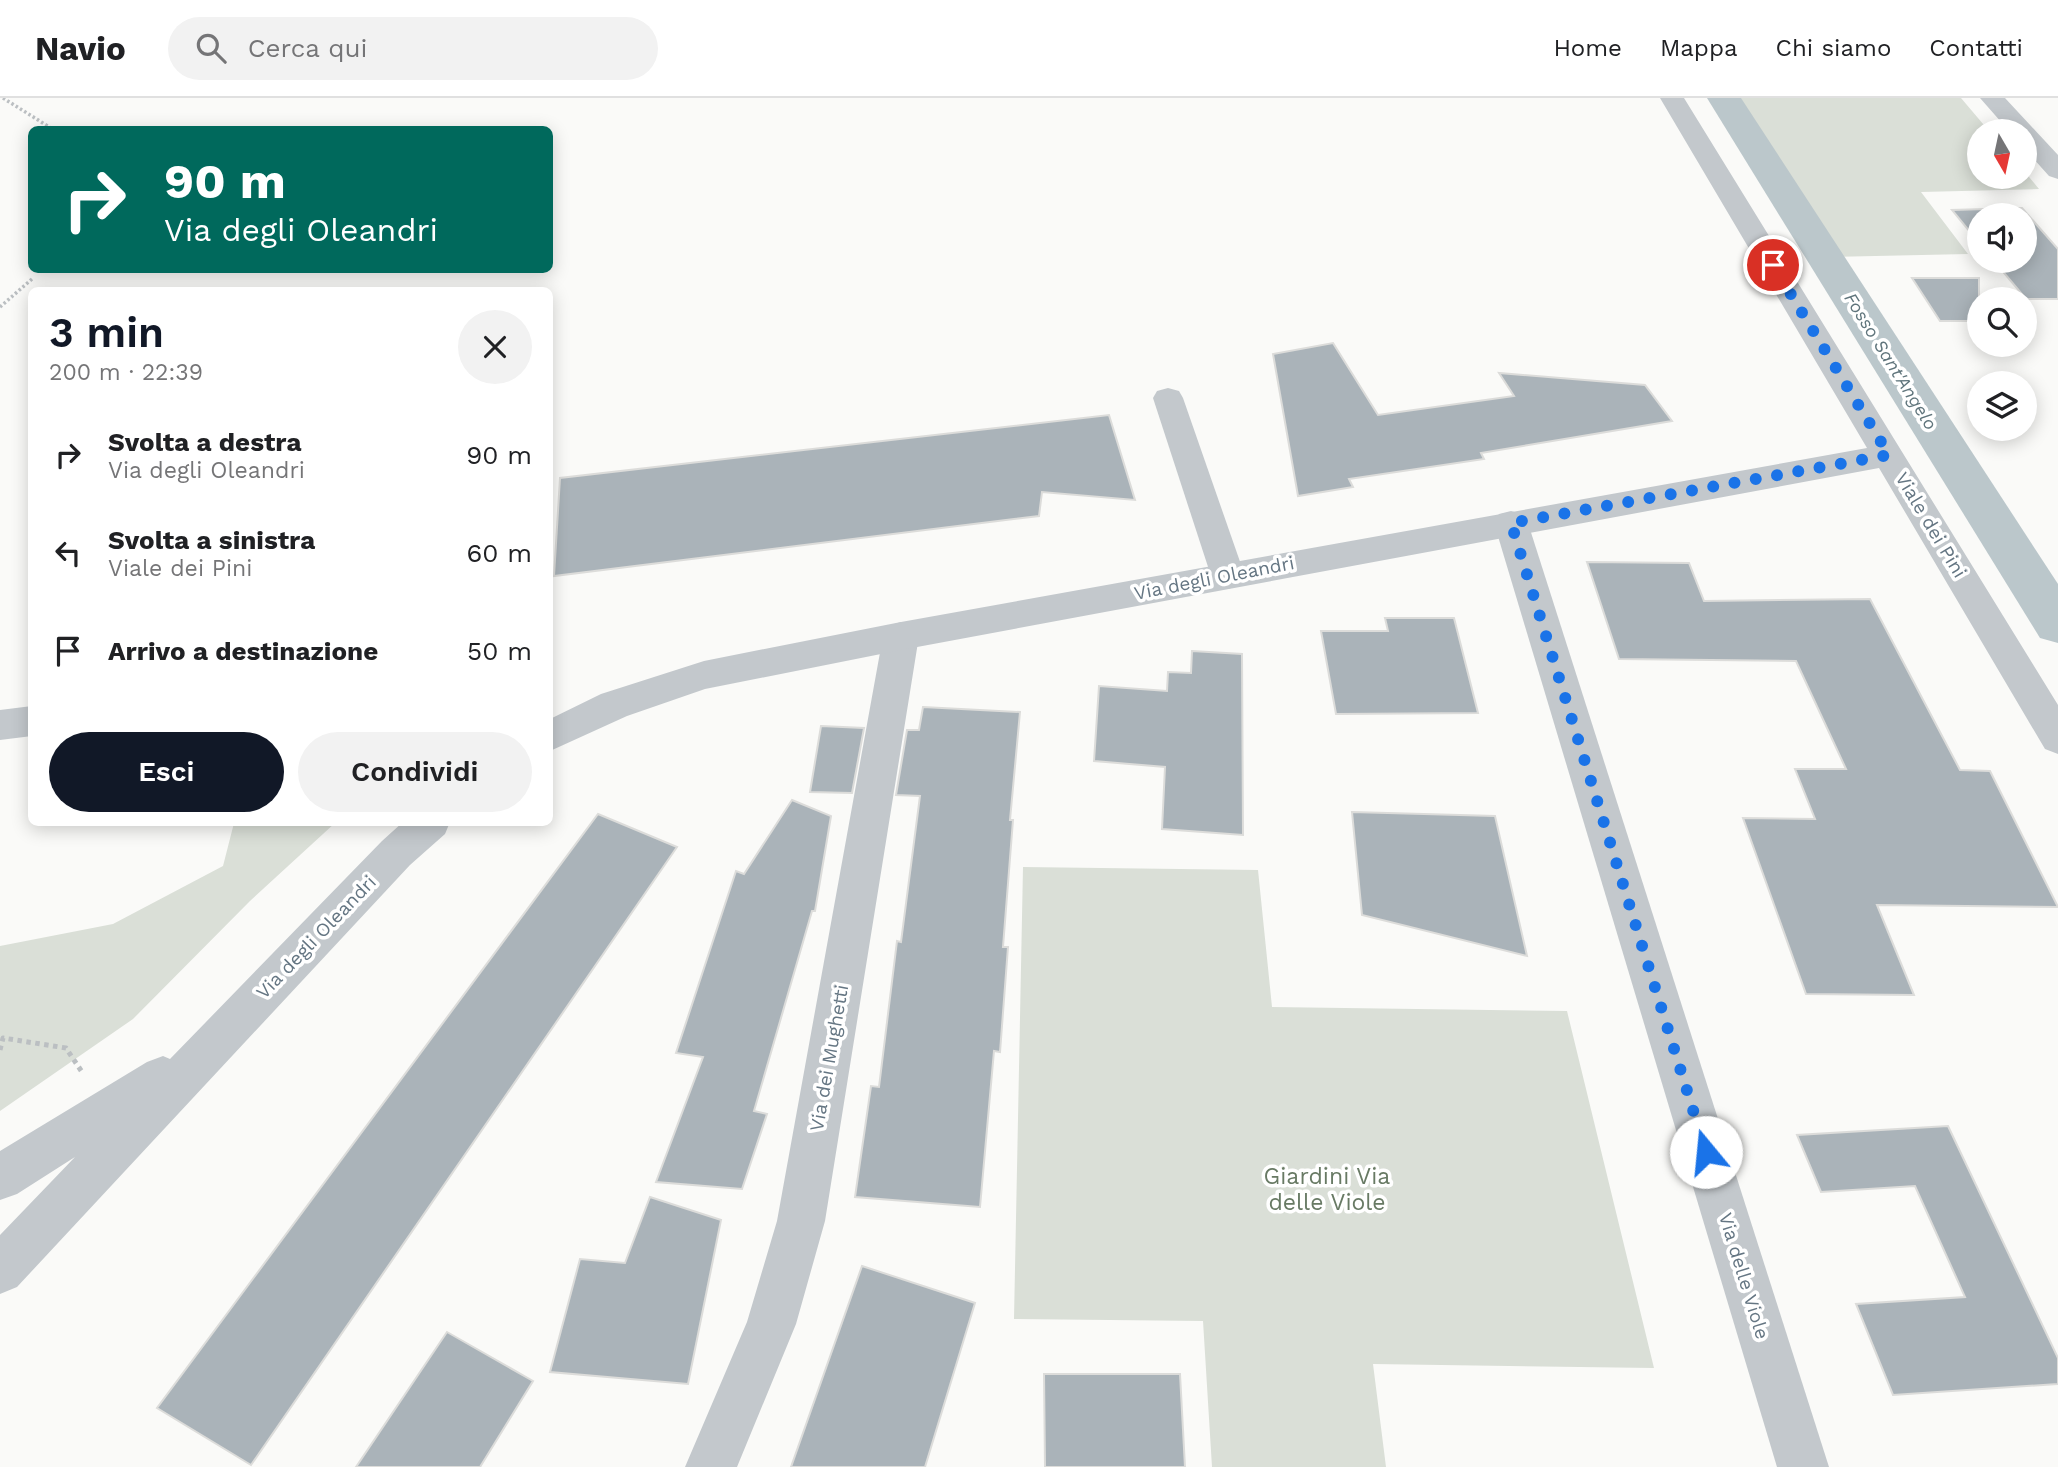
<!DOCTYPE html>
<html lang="it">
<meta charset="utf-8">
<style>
:root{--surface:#fff;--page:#f2f2f2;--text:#202124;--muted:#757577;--line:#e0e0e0;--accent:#111827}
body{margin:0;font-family:"Work Sans",sans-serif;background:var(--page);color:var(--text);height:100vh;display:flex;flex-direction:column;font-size:26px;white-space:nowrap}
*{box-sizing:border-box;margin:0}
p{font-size:23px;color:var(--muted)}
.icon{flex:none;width:38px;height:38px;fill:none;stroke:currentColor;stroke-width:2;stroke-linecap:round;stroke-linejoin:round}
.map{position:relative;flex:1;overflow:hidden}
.panel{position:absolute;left:28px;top:189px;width:525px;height:539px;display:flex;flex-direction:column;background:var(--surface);border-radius:10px;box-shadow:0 4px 18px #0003}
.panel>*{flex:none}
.top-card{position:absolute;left:28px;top:28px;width:525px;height:147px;border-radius:10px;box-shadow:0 4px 18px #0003;background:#00695c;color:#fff;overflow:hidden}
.needle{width:46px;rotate:171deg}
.tools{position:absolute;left:1967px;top:21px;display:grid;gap:14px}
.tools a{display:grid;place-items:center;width:70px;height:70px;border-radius:50%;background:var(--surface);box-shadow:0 4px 18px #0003;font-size:35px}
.pin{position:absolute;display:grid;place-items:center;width:60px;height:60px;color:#fff;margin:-30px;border:4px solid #fff;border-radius:50%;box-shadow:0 2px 7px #0007}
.me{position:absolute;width:77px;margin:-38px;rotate:343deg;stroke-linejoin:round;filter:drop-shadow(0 0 5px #0008)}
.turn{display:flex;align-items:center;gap:24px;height:147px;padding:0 21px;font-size:32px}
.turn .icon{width:91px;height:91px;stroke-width:2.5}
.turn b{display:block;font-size:49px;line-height:60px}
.round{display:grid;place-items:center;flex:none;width:74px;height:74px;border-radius:37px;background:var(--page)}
.summary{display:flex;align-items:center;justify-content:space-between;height:119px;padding:0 21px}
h1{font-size:42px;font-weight:600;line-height:52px;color:var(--accent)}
.cta{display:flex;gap:14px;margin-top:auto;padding:14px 21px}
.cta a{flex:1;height:80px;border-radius:42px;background:var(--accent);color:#fff;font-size:28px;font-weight:600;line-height:80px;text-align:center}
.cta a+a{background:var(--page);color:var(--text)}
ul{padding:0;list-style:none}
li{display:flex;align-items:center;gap:21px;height:98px;padding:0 21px}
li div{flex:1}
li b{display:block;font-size:26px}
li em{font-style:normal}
header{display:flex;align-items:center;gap:42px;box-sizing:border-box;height:98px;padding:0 35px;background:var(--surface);border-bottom:2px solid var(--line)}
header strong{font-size:33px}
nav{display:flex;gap:38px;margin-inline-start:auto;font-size:24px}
.search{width:490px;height:63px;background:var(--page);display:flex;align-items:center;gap:18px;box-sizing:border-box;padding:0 24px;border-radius:38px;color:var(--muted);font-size:26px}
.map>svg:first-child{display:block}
</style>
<header>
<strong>Navio</strong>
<div class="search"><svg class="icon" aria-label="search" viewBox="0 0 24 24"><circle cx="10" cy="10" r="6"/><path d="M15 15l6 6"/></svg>Cerca qui</div>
<nav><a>Home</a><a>Mappa</a><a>Chi siamo</a><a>Contatti</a></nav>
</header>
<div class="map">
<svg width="2058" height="1369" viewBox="0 0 2058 1369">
<rect width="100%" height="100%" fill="#fafaf8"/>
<g fill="#dadfd7">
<polygon points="1724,0 1961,0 1989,33 1979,33 1979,79 2025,79 2025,74 2039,91 1921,94 1968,156 1829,159"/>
<polygon points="234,725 335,725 250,803 133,921 0,1013 0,848 113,826 223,768"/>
<polygon points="1023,769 1258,772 1272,909 1567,913 1654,1270 1373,1266 1386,1369 1212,1369 1203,1223 1014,1221"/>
</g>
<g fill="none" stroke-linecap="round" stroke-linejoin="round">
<polygon fill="#bbc7cb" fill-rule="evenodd" points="1707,0 1741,0 2058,486 2058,545 2040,540"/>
</g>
<g fill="#aab3b9" stroke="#dcdcda" stroke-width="2">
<polygon points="2022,110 2058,151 2058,201 2026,201 1994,163 2025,163 2025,117 1979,117 1979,145 1952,112"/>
<polygon points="1912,180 1979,180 1979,223 1940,223"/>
<polygon points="1333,245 1378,317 1514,298 1499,275 1645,287 1672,323 1481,355 1484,361 1349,381 1353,389 1298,398 1273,256"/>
<polygon points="1109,317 1135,402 1042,394 1039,418 554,478 560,380"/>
<polygon points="1587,464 1689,465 1704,503 1870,501 1960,672 1990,673 2058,809 1877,807 1914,897 1806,896 1743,720 1815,721 1795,671 1846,671 1796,563 1619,561"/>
<polygon points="1385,520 1454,520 1478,615 1336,616 1321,533 1388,533"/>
<polygon points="1192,553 1242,556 1243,737 1162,731 1165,669 1094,663 1099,588 1167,593 1168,574 1191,575"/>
<polygon points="923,609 1020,614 1010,722 1013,722 1003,849 1008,849 1000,954 994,953 980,1109 855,1099 871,988 879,989 897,843 901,844 920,698 896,697 907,632 919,632"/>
<polygon points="821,628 864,630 852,695 810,694"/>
<polygon points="792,702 831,718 815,813 812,813 754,1013 767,1016 742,1091 656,1084 703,959 676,955 736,773 744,776"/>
<polygon points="1352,714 1495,718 1527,858 1362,817"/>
<polygon points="598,716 677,749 251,1367 157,1310"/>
<polygon points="1948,1028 2058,1260 2058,1286 1893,1297 1856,1206 1965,1199 1915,1088 1821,1094 1797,1037"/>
<polygon points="650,1099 721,1122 688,1286 550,1274 580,1161 625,1165"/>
<polygon points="862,1168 975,1205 925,1369 791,1369"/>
<polygon points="447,1234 533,1283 480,1369 356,1369"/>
<polygon points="1044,1276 1180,1276 1185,1369 1045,1369"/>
</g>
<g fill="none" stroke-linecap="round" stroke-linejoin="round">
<g stroke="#bbbfc2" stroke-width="3.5" stroke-dasharray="2.5 2.5" stroke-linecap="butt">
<polyline points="3,0 54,32"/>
<polyline points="0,209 32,181"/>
</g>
<polyline stroke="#bbbfc2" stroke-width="5" stroke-dasharray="4.5 4.5" stroke-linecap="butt" points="0,952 3,940 66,950 82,974"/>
<g fill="#c3c8cc" fill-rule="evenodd">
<polygon points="1980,0 2005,0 2058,57 2058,81 2049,78 2025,51 2025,33 2009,33"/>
<polygon points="1168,290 1179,293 1183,300 1245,478 1240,487 1228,491 1216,487 1211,478 1153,300 1157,293"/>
<polygon points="1511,413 1523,416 1528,425 1829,1369 1777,1369 1494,425 1499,416"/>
<polygon points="901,524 914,528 919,538 825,1123 796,1226 737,1369 685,1369 747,1224 777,1123 883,538 888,528"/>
<polygon points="32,608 32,638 0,642 0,612"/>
</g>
<g fill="#c3c8cc" fill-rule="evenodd">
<polygon points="1660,0 1684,0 2058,607 2058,656 2045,651 1879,370 901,552 705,591 627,618 550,653 550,621 601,596 704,563 901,524 1867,350"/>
<polygon points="403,724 450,724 445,736 410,767 17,1189 0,1196 0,1137 75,1059 17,1096 0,1102 0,1053 147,964 163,958 170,961 382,743"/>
</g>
</g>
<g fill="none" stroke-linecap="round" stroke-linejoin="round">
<polyline stroke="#1a73e8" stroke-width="12" stroke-dasharray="0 21.6" points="1706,1054 1511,425 1889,357 1773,167"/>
</g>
<g text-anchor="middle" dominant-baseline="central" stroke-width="7" stroke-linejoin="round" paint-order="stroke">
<g font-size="18" font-style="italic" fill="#60757c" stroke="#fff">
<text transform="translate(1891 263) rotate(58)">Fosso Sant'Angelo</text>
</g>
<g font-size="19" fill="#657683" stroke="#fff">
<text transform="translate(1931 427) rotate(59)">Viale dei Pini</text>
<text transform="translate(1214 480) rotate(-11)">Via degli Oleandri</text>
<text transform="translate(316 839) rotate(-46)">Via degli Oleandri</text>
<text transform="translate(829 960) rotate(-80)">Via dei Mughetti</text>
<text transform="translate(1744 1178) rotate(73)">Via delle Viole</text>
</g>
<g font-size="23" fill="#687a64" stroke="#fff">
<text x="1327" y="1078">Giardini Via<tspan x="1327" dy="26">delle Viole</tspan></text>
</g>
</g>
</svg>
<div class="tools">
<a><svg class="needle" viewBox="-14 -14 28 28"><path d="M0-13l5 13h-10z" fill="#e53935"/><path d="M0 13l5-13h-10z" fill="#757577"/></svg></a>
<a><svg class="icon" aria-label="sound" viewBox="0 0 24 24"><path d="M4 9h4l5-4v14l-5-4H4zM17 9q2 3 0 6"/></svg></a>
<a><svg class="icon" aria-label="search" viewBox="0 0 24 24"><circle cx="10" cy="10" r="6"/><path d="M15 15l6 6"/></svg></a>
<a><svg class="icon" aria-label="layers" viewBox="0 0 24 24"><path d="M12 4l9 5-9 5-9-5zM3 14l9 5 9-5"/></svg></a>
</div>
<div class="pin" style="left:1773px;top:167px;background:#d93025"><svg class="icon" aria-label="arrive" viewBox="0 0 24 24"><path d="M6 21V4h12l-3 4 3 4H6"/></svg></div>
<svg class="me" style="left:1706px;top:1054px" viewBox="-20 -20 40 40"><circle r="19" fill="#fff"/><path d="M0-13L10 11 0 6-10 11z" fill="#1a73e8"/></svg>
<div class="top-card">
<div class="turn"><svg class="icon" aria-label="right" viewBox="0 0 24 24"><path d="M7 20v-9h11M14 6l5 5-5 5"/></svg><div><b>90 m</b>Via degli Oleandri</div></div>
</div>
<section class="panel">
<div class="summary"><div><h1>3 min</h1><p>200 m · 22:39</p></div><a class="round"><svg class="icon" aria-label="close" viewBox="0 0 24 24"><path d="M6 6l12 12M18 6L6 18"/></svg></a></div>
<ul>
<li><svg class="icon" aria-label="right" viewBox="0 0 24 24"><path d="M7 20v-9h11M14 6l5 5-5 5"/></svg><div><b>Svolta a destra</b><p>Via degli Oleandri</p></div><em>90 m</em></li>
<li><svg class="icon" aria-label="left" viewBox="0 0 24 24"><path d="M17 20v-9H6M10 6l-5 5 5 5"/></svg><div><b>Svolta a sinistra</b><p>Viale dei Pini</p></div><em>60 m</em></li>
<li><svg class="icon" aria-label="arrive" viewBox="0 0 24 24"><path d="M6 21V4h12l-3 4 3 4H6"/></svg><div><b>Arrivo a destinazione</b></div><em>50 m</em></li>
</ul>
<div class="cta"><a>Esci</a><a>Condividi</a></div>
</section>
</div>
